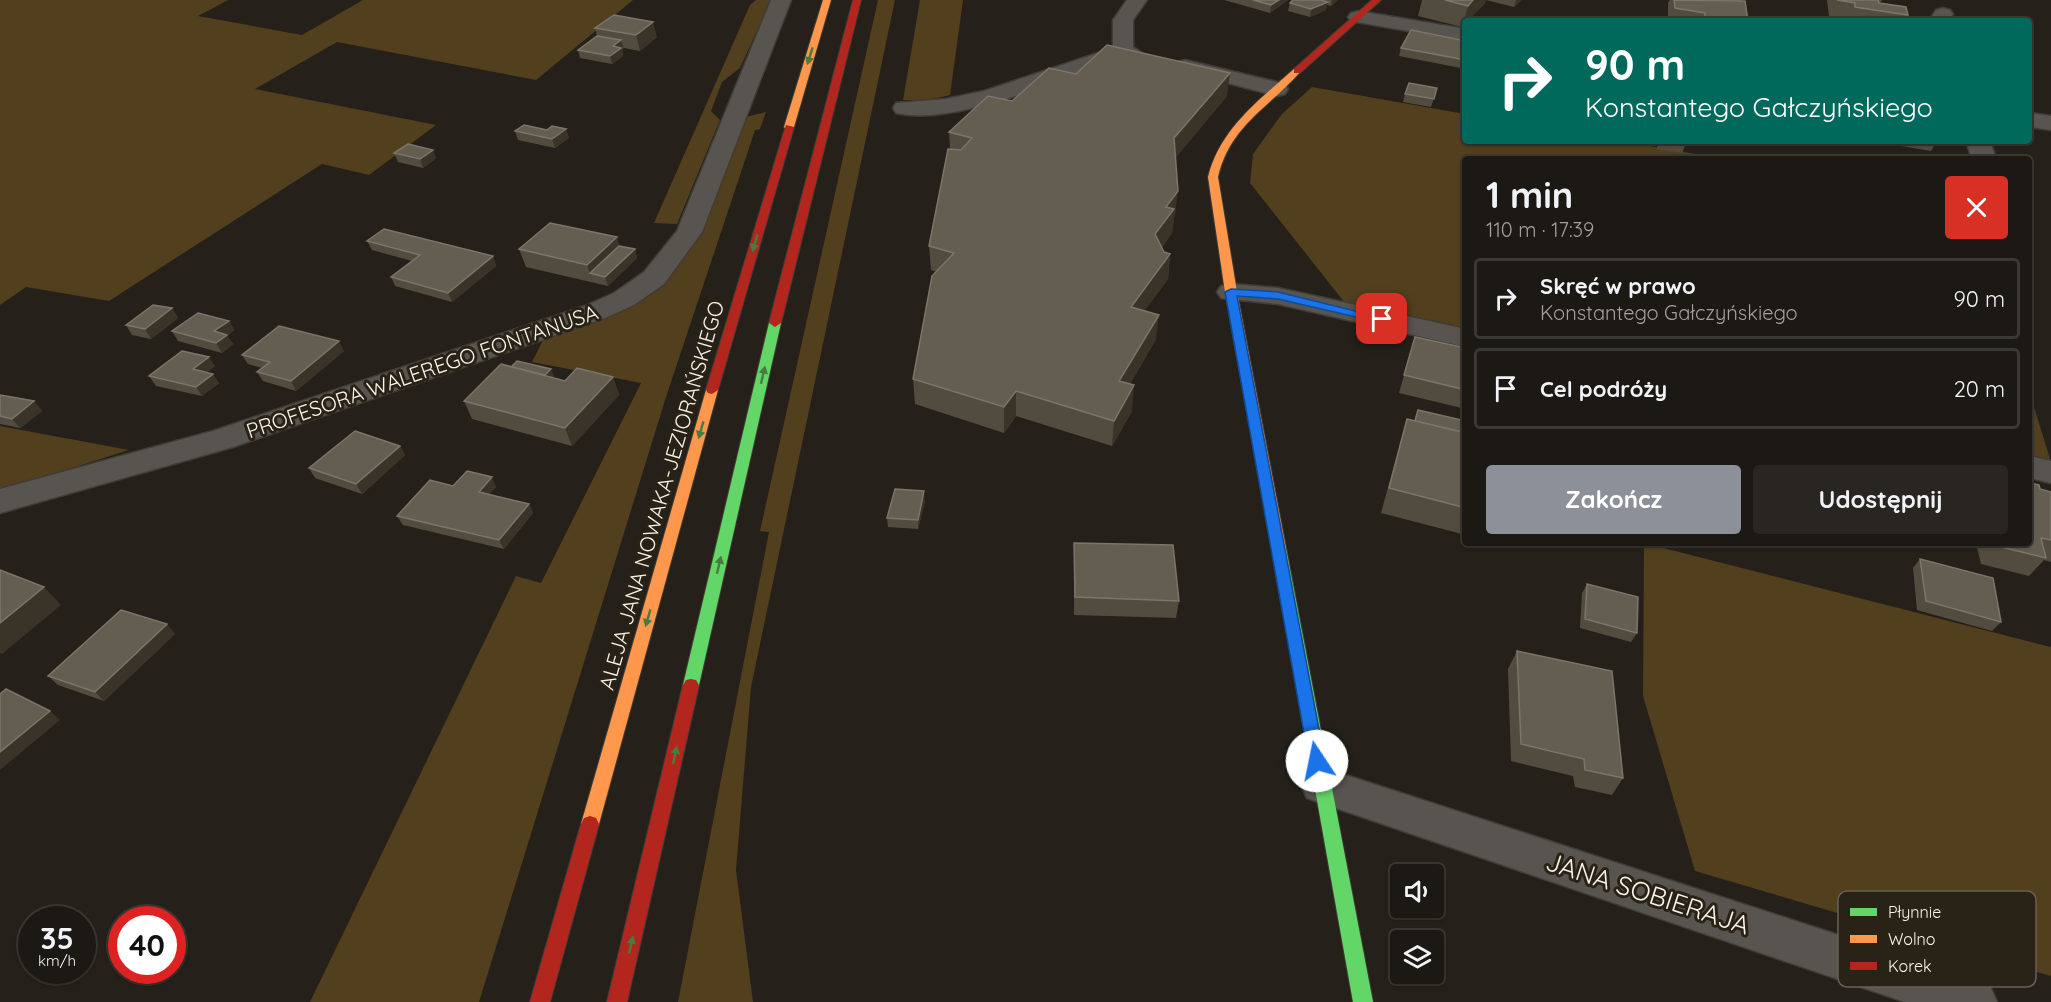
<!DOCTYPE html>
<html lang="pl">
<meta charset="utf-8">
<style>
:root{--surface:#1c1914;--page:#292622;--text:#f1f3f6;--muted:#a0a0a0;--line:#3a3834;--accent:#8c9099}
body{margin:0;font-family:Quicksand,sans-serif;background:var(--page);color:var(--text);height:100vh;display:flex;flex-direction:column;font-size:22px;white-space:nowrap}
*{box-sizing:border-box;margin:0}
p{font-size:20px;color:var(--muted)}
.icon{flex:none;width:33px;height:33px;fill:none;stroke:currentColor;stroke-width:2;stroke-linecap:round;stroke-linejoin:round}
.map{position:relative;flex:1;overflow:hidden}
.side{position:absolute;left:1462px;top:156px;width:570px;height:390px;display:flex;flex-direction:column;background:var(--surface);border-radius:6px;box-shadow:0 2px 4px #0004,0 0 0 2px var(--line)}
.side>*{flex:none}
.top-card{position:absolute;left:1462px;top:18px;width:570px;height:126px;border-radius:6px;box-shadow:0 2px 4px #0004,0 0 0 2px var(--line);background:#00695c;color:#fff;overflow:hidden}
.tools{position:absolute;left:1390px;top:864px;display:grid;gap:12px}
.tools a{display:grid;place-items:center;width:54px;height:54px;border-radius:6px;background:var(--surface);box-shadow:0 2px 4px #0004,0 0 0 2px var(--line);font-size:30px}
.speed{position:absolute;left:18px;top:906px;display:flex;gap:12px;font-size:30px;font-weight:700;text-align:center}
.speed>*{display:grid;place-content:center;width:78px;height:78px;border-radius:50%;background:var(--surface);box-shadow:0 2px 4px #0004,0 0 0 2px var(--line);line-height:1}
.speed small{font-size:15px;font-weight:400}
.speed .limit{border:9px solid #d22;background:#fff;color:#111}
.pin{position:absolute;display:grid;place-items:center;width:51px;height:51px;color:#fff;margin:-26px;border-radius:12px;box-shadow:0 3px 9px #0006}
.me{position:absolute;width:66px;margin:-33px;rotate:349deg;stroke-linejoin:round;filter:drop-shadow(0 0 4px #0008)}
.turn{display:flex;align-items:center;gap:21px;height:126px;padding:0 24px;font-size:27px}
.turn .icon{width:78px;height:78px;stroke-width:2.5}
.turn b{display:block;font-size:42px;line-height:51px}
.round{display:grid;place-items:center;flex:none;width:63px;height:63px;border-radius:6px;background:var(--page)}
.summary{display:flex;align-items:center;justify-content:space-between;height:102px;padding:0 24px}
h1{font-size:36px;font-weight:700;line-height:45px}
.primary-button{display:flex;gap:12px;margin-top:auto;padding:12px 24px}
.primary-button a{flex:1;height:69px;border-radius:6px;background:var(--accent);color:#fff;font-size:24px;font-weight:700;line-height:69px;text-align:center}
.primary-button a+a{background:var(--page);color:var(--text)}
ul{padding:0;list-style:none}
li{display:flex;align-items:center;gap:18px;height:81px;margin:0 12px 9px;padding:0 12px;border:3px solid var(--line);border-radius:6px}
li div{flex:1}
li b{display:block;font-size:22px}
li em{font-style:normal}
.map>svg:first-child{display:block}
</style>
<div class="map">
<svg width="2051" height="1002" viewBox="0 0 2051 1002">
<rect width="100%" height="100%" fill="#25211a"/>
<g fill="#513f1e">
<polygon points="0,0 228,0 198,16 302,35 363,0 633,0 536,80 337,42 255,89 436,125 369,175 322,164 109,301 26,287 0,305"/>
<polygon points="756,0 771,0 740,68 722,82 711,111 720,120 677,224 654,223 750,5"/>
<polygon points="878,0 895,0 751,687 736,870 753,1002 678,1002 769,532 760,531"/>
<polygon points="920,0 963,0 950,95 928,100 903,100"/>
<polygon points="1312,87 1465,114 1466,141 1621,141 1724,159 1466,159 1465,330 1345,303 1250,183 1253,154 1282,114"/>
<polygon points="766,112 760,129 755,130 666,397 479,1002 310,1002 516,576 541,583 641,383 532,362 543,340 630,304 659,283 742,118"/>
<polygon points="2030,394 2051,462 2030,457"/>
<polygon points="0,426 129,450 0,491"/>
<polygon points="1644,543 2051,647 2051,976 1695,871 1643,696"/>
</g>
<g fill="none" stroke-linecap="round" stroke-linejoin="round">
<defs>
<g id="street">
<polygon points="771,0 791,0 702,232 664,284 634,305 605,318 233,447 0,513 0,489 213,431 585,306 614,293 644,272 677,231"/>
<path d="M 1127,0 L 1147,0 L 1133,20 L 1133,47 L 1142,53 L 1139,57 L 1124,57 C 1067,77 954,127 896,113 L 893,108 L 896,103 L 946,99 L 984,91 L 1113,48 L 1113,20 Z"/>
<polygon points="1943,8 1950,10 1953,14 1949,21 1929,21 1936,10"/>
<polygon points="1358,11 1466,29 1466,41 1351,21 1348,17 1351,13"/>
<polygon points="1185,60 1285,84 1288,89 1285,94 1277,96 1178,70 1174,66 1178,62"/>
<polygon points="2030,113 2051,116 2051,130 2030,127"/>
<polygon points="1966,141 1990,141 1996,159 1972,159"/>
<polygon points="1231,284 1278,288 1466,329 1466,347 1278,304 1221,298 1217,292 1221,286"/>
<polygon points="2030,456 2051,461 2051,483 2030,478"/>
<polygon points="1321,767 1974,979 1990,986 1997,1002 1905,1002 1321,803 1307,798 1301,785 1307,772"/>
</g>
<g id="fast">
<polygon points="775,319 781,323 699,685 696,690 691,691 686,690 683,685 769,323"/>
<polygon points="1279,543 1284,544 1286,548 1373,1002 1353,1002 1272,548 1274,544"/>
</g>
<g id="slow">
<polygon points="823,0 831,0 794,127 786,129 784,127"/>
<path d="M 1294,69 L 1301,71 C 1269,108 1230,125 1218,177 L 1237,292 L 1286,548 L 1284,552 L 1274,552 L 1272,548 L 1225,292 L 1208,177 C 1220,129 1259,100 1294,69 Z"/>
<polygon points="712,386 718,390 599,824 596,830 590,832 584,830 581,824 706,390"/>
</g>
<g id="jam">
<polygon points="853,0 861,0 781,323 775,327 769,323"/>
<polygon points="1372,0 1381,0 1300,73 1294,73 1294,69"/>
<polygon points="786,125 794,127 718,390 712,394 708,393 706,390"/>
<polygon points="691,679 696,680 699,685 627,1002 607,1002 683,685 686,680"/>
<polygon points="590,816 596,818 599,824 550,1002 530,1002 581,824 584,818"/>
</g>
</defs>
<use href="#street" stroke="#403c37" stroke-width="3"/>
<use href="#fast" stroke="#403c37" stroke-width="2"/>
<use href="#slow" stroke="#403c37" stroke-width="2"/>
<use href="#jam" stroke="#403c37" stroke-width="2"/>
<use href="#street" fill="#585550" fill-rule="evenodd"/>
<use href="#fast" fill="#63d668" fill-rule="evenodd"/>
<use href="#slow" fill="#ff974d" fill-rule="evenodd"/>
<use href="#jam" fill="#b3261e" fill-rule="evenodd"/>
</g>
<g fill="#524c3f">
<polygon points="1224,0 1288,0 1270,13"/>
<polygon points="1293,0 1338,0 1331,6 1327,5 1326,10 1310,17 1288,11 1290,3"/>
<polygon points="1422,0 1521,0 1514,7 1486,0 1485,3 1468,21 1466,21 1466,23 1462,27 1418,16"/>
<polygon points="1670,0 1742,0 1748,21 1668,21 1668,3"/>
<polygon points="1827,0 1882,0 1880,3 1908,15 1904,21 1847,21 1847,19 1829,16"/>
<polygon points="595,28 657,37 640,51 624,48 622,50 623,56 612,64 580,58 578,50 597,36"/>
<polygon points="1466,41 1466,69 1399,56 1401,48"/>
<polygon points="1076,74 1227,96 1176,157 1175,215 1174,218 1172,233 1162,247 1164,252 1170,254 1168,279 1144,311 1156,339 1130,384 1132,411 1112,446 1016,416 1004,433 915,404 913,379 937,272 931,270 929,246 950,149 949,132 1012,101"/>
<polygon points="1437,88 1431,107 1403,102 1405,94"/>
<polygon points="566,129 569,138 555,148 518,140 515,131"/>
<polygon points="1657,141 1687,141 1682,153 1657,149"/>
<polygon points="1872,141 1937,141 1931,151"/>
<polygon points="394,153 436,158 423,168 398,162"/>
<polygon points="367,241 493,256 496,266 452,302 395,286 391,277 412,261 372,250"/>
<polygon points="619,246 635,249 637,258 608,286 526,267 519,249"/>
<polygon points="172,308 178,318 151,339 132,335 126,325"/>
<polygon points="229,321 234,330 227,336 233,344 222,353 178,341 172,331"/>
<polygon points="1415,337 1466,348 1466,409 1399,393"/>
<polygon points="344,351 296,391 263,381 257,372 262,368 248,364 242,355"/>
<polygon points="215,366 207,372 219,383 202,396 156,386 149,376"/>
<polygon points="613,377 619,395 572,446 472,419 464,401 554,378 565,381"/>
<polygon points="0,395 34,401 42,411 20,428 0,424"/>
<polygon points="1418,410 1466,421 1466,535 1381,513 1400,444 1407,419 1414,421"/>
<polygon points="400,446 405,455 362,494 315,478 309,468"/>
<polygon points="496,487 489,494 529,504 533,513 504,549 403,525 397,516"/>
<polygon points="2040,489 2051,492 2051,562 2044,560 2029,576 1981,564 1976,543 2030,543"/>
<polygon points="925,501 918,529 888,527 887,518"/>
<polygon points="1074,543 1179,601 1176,618 1074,615"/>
<polygon points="1920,559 2001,622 1992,631 1917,610 1913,568"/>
<polygon points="1587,584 1637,633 1631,642 1580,628 1582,593"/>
<polygon points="175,634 104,701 58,685 48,676"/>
<polygon points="1517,651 1623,778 1612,795 1575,787 1573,776 1511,761 1508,669"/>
</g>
<g fill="#393328">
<polygon points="1279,0 1288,0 1270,13 1271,5"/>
<polygon points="1332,0 1338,0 1331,6"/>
<polygon points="1473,0 1486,0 1485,3 1468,21 1466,21 1466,23 1462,27 1468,6"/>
<polygon points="1516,0 1521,0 1514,7"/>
<polygon points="1328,2 1326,10 1310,17 1311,9"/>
<polygon points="653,22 657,37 640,51 636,35"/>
<polygon points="621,40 624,49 622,50 623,56 612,64 610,56 613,46"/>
<polygon points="1230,73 1227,96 1172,162 1174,138"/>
<polygon points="566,129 569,138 555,148 552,139"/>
<polygon points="433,150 436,158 423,168 420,159"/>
<polygon points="1178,191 1175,215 1174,218 1172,233 1153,258 1155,234 1166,207"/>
<polygon points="617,237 622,255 590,273 593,283 587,265"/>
<polygon points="635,249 637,258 608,286 605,277"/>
<polygon points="1170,254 1168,279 1129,332 1131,307"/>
<polygon points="493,256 496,266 452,302 448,293"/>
<polygon points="172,308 178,318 151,339 145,329"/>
<polygon points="1159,315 1156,339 1117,406 1119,381"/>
<polygon points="229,321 234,330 227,336 233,344 222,353 216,343 214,331"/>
<polygon points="339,341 344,351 296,391 291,381"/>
<polygon points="209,357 215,366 200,378 193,369"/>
<polygon points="551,369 555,379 539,382"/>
<polygon points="213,374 219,383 202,396 196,387"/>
<polygon points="613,377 619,395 572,446 565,428"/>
<polygon points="1134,385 1132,411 1112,446 1114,421"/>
<polygon points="1016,391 1016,416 1004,433 1004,407"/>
<polygon points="34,401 42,411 20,428 12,419"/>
<polygon points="400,446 405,455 362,494 356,484"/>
<polygon points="492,477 496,487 483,501 479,492"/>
<polygon points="924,491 925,501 918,529 918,520"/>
<polygon points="529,504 533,513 504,549 499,540"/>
<polygon points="44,587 61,605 2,654 0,653 0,623"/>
<polygon points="167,624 175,634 104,701 95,692"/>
<polygon points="50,711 60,720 0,770 0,752"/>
</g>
<g fill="#645e51" stroke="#7b756a" stroke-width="1.5">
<polygon points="1253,0 1279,0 1271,5"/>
<polygon points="1293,0 1320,0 1328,2 1311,9 1290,3"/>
<polygon points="1445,0 1473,0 1468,6"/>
<polygon points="1674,0 1745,1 1748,21 1715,21 1715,20 1705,18 1705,13 1675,8"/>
<polygon points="1837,0 1878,0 1879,3 1906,7 1908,15 1855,7 1855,3"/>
<polygon points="614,15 653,22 636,35 595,28"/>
<polygon points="1411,30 1466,41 1466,60 1401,48"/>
<polygon points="597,36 621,40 613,46 621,48 610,56 578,50"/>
<polygon points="1107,45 1230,73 1174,138 1178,191 1166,207 1174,209 1155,234 1164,252 1170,254 1131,307 1159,315 1119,381 1134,385 1114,421 1016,391 1004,407 913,379 932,276 954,253 929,246 948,149 961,150 972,138 949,132 988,96 1012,101 1049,68 1076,74"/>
<polygon points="1409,83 1437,88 1434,99 1405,94"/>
<polygon points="524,125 547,130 552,126 566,129 552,139 515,131"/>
<polygon points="408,144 433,150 420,159 394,153"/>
<polygon points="1878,157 1890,159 1878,159"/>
<polygon points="550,223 617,237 587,265 519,249"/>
<polygon points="384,229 493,256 448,293 391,277 420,255 367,241"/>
<polygon points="619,246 635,249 605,277 590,273"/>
<polygon points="153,305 172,308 145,329 126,325"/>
<polygon points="198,313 229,321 214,331 227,335 216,343 172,331"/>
<polygon points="279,326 339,341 291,381 257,372 270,362 242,355"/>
<polygon points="1415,337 1466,348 1466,390 1404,375"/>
<polygon points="182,351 209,357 193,369 213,374 196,387 149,376"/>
<polygon points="517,361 551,369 545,375 511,367"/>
<polygon points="501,364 565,381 577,368 613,377 565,428 464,401"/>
<polygon points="0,395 34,401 12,419 0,416"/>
<polygon points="1418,410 1466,421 1466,433 1415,421"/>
<polygon points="1407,419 1466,433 1466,508 1389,488"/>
<polygon points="355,431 400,446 356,484 309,468"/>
<polygon points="467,471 492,477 479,492 529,504 499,540 397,516 430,480 453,486"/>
<polygon points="2030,483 2039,485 2040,489 2051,492 2051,540 2041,538 2046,558 1997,546 1996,543 2030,543"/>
<polygon points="895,489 924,491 918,520 887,518"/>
<polygon points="1074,543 1173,545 1179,601 1075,597"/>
<polygon points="1920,559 1993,578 2001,622 1926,601"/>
<polygon points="0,570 44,587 0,623"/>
<polygon points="1587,584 1638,597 1637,633 1585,619"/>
<polygon points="121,610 167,624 95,692 48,676"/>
<polygon points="1517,651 1612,671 1623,778 1585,770 1584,759 1521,744"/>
<polygon points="6,689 50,711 0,752 0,694"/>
</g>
<defs><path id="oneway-solid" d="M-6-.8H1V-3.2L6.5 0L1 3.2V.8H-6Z" transform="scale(1.5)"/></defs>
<g fill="#467c3f">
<use href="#oneway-solid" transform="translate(810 56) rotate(107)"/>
<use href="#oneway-solid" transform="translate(755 243) rotate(107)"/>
<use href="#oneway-solid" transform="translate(763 375) rotate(-77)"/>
<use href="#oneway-solid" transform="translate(701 430) rotate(106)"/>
<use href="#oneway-solid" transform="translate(719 565) rotate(-77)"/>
<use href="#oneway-solid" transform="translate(648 618) rotate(106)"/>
<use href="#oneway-solid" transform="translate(675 755) rotate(-77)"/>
<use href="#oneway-solid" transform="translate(631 945) rotate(-77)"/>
</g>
<polygon fill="#1a73e8" stroke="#114b97" stroke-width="1.5" points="1231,289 1278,292 1388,319 1382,323 1278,299 1237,296 1325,761 1323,766 1317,768 1311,766 1309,761 1225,292"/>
<g text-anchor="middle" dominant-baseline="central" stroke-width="6" stroke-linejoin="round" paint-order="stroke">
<g font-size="21" fill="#f8f3eb" stroke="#292216">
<text transform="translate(422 371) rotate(-19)">PROFESORA WALEREGO FONTANUSA</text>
<text transform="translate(661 495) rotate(-74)">ALEJA JANA NOWAKA-JEZIORAŃSKIEGO</text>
</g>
<g font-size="26" fill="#f8f3eb" stroke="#292216">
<text transform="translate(1648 893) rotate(18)">JANA SOBIERAJA</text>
</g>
</g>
<rect x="1838" y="891" width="198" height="96" rx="9" fill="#292216" stroke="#676156" stroke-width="1.5"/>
<rect x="1850" y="908" width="27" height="8" fill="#63d668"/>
<rect x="1850" y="935" width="27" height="8" fill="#ff974d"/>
<rect x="1850" y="962" width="27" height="8" fill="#b3261e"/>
<g font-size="16" fill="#f8f3eb">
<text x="1888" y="918">Płynnie</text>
<text x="1888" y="945">Wolno</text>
<text x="1888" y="972">Korek</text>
</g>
</svg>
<div class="tools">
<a><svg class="icon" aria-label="sound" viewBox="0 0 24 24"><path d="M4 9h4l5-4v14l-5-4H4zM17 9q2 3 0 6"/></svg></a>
<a><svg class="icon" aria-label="layers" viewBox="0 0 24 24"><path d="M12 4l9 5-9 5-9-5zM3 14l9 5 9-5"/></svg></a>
</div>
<div class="speed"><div>35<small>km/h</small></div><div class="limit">40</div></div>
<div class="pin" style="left:1382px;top:319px;background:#d93025"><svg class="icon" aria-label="arrive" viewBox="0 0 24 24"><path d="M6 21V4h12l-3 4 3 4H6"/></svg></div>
<svg class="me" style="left:1317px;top:761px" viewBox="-20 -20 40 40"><circle r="19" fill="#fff"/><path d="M0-13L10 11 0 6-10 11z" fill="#1a73e8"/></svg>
<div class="top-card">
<div class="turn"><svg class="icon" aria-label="right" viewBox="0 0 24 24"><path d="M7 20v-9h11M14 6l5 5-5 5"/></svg><div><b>90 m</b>Konstantego Gałczyńskiego</div></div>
</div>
<section class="side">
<div class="summary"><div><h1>1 min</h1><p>110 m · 17:39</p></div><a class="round" style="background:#d93025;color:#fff"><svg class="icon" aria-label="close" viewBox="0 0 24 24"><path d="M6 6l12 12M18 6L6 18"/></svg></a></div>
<ul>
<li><svg class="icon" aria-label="right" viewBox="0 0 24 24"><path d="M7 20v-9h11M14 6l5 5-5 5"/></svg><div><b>Skręć w prawo</b><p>Konstantego Gałczyńskiego</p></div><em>90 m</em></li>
<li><svg class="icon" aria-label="arrive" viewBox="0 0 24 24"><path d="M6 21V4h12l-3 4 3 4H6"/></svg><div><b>Cel podróży</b></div><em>20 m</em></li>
</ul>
<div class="primary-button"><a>Zakończ</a><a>Udostępnij</a></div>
</section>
</div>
